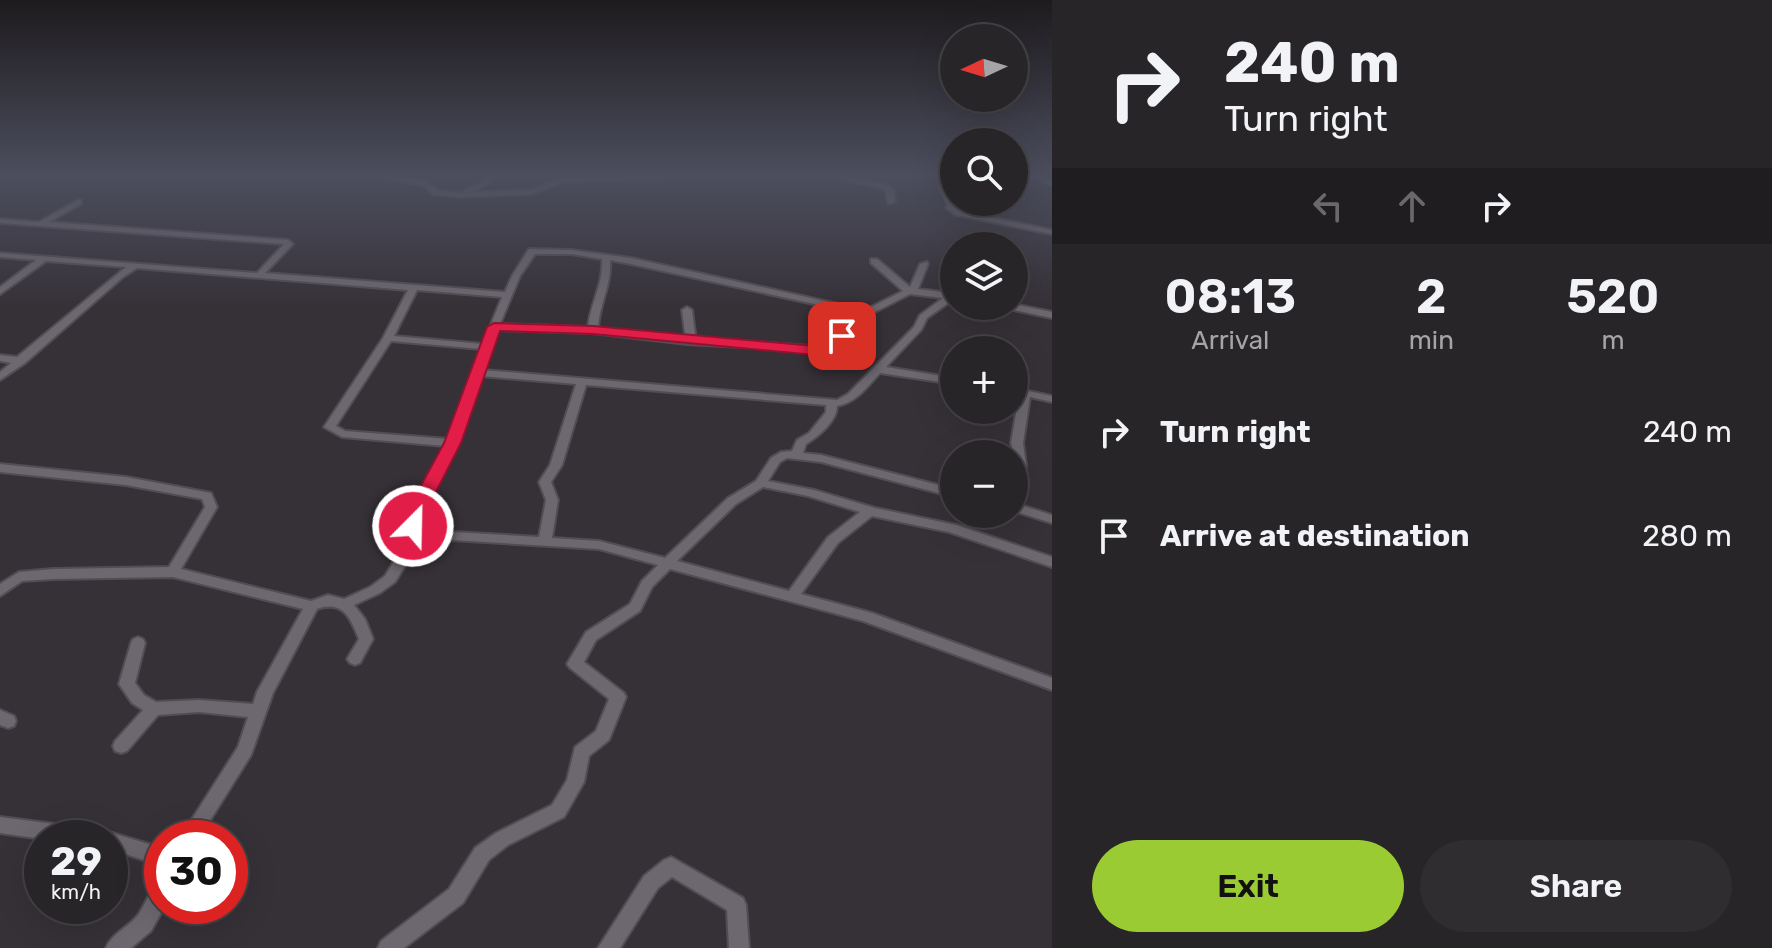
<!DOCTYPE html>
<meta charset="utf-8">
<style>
:root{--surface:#282529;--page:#302d31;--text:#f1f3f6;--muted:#a5a5a8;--line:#444246;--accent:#9bcb33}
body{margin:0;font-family:Rubik,sans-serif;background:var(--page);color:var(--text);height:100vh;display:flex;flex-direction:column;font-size:30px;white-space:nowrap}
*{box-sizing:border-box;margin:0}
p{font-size:26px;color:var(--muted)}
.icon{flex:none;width:44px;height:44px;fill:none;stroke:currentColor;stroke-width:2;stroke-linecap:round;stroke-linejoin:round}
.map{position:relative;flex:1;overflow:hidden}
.details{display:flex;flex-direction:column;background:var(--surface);width:720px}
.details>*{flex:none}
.guide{background:#282529;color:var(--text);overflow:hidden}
.needle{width:52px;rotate:266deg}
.buttons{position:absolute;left:940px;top:24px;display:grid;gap:16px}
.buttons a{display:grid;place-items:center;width:88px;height:88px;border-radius:50%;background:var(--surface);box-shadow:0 8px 32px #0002,0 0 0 2px var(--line);font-size:40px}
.speed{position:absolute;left:24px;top:820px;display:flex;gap:16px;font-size:40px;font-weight:700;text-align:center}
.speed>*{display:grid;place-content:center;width:104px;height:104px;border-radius:50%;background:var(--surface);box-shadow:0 8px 32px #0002,0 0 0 2px var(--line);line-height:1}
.speed small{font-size:20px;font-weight:400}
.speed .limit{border:12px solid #d22;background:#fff;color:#111}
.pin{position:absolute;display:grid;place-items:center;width:68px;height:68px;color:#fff;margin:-34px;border-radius:16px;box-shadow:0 4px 12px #0006}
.me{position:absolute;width:88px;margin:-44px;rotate:23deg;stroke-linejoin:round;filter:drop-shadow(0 0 6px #0008)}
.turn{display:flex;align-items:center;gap:28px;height:168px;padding:0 40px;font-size:36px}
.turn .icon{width:104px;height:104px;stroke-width:2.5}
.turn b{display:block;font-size:56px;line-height:68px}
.lanes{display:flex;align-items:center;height:76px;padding:0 40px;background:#0003;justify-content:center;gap:40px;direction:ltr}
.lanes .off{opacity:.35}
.eta{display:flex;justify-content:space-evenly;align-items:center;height:136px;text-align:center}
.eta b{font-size:48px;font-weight:600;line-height:56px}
.button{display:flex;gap:16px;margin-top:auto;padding:16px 40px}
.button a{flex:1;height:92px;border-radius:48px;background:var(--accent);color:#111;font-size:32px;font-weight:600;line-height:92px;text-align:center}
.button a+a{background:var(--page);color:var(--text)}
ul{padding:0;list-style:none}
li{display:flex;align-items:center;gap:24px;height:104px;padding:0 40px}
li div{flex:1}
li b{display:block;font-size:30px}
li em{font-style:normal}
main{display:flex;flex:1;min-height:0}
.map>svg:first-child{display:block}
</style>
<main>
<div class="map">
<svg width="1052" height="948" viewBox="0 0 1052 948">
<rect width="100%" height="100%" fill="#363137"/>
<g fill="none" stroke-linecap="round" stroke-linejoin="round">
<polygon fill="#327b8a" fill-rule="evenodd" points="1024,174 1040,174 1052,179 1052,187"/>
<defs>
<g id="street">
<polygon points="370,174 387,174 427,182 437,190 464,193 464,190 485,181 490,174 497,174 489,183 472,192 531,190 563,178 746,174 564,182 532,194 458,197 432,194 425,186"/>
<polygon points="794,174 842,174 889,185 894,191 895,202 888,204 886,192 884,189 830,176 797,176"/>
<polygon points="954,184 954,188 947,189 955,204 954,207 961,211 1052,230 1052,234 956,215 946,208 947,204 939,187"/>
<path d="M 78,200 L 81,200 L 81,204 L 49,222 L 288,240 L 293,244 L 265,273 L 505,292 L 512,276 L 529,249 L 571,250 L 631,258 L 865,310 L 903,291 L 871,263 L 871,259 L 877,259 L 910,287 L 920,264 L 927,262 L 928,264 L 918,289 L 950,293 L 954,291 L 954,299 L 927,318 L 921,330 L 886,367 L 954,378 L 954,384 L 880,373 C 868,386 856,403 837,406 C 837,421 819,436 806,444 L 803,453 L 821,455 L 954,489 L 954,497 L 821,462 L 787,458 L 780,462 L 768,481 L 814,490 L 875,508 L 956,525 L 1052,557 L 1052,567 L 949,532 L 872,516 L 838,543 L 801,594 L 872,613 L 1052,678 L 1052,690 L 863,621 L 670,569 L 652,587 L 640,611 L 596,640 L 584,662 L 624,693 L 626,697 L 609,740 L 589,756 L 584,782 L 564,817 L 508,845 L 489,860 L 463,903 L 404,948 L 378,948 L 381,941 L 449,889 L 475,848 L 496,833 L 552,805 L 567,780 L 575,747 L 596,731 L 609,699 L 570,668 L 567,664 L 586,632 L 630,604 L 642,581 L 658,565 L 599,549 L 453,540 L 414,546 L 415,550 L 395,582 L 380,593 L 354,605 L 365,619 L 373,639 L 360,663 L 355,665 L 350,663 L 347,659 L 359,639 C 350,617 343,600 317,609 L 273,693 L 251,755 L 199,838 L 180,838 L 238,747 L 248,717 L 199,712 L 158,715 L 127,751 L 121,753 L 115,751 L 113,746 L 115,741 L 143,710 L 132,703 L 119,684 L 131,643 L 133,639 L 138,637 L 143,639 L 145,643 L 135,683 L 144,695 L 156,702 L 199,700 L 253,704 L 257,692 L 303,609 L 173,577 L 53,579 L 22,581 L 0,596 L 0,584 L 19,572 L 53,569 L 169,567 L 205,507 L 202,499 L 126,485 L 0,472 L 0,464 L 126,477 L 211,493 L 217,507 L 181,569 L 311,601 L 328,595 L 344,599 L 370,587 L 385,576 L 401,550 L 400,533 L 445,446 L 342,437 L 324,427 L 383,338 L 408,290 L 137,268 L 123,277 L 25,363 L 0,380 L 0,372 L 11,363 L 0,361 L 0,355 L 17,357 L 126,267 L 46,261 L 0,294 L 0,287 L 36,260 L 0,257 L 0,253 L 257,273 L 284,244 L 0,223 L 0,219 L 39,222 ZM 535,254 L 571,254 L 602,259 C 604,283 590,304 588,327 L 500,324 L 520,276 ZM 610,260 L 631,264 L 860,314 L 846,331 L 824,347 L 693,338 L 695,333 L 692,310 L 687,307 L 682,310 L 685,333 L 683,338 L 598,328 C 599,305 612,284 610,260 ZM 417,290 L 502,297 L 483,344 L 394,336 ZM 910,294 L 943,298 L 920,315 L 914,327 L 848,394 L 837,400 L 483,370 L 498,330 L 593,333 L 687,344 L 830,352 L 852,335 L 869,315 ZM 391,341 L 481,349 L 448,439 L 345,431 L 336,426 ZM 481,376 L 576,384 L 550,465 L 539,482 L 546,500 L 539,537 L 453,532 L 414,537 C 416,515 445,469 456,447 C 466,425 473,399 481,376 ZM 586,385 L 826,405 L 826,412 L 809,433 L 797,440 L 792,451 L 781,452 L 771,458 L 756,481 L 728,498 L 665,558 L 599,541 L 552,538 L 558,500 L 551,482 L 562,465 ZM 763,487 L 808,496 L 860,512 L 828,537 L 789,591 L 677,561 L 736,504 Z"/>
<polygon points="1014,267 1019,267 1020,269 1014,273"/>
<polygon points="1014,304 1052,312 1052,318 1009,309 1004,306 1014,306"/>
<polygon points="1014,388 1052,396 1052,402 1030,397 1023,443 1026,465 1020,493 1014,497 1014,454 1011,443 1019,395 1014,394"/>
<polygon points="1014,503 1052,515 1052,523 1014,511"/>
<polygon points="0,710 14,716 16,721 14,726 8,728 0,725"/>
<polygon points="0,817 102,830 162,848 162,866 110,849 110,838 42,839 0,833"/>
<polygon points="671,857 743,898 746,905 749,948 729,948 727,910 672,877 658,888 620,948 598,948 644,876 664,860"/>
<path d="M 162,884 L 162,906 L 165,906 L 151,931 L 131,948 L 106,948 C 112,933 129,927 138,915 C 146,904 149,889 162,884 Z"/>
</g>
</defs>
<use href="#street" stroke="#514d52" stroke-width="4"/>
<use href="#street" fill="#6d676f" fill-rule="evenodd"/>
</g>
<linearGradient id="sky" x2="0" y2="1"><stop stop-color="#1e1b1e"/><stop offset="0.57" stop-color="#4c4e5e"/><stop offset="1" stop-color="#4c4e5e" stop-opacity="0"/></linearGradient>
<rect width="1052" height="307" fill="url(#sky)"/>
<polygon fill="#e11d48" stroke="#92132f" stroke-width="2" points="494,323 593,326 815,346 826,345 837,333 848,333 850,336 835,352 815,355 593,334 500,331 461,443 424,515 420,530 406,530 403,526 405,515 444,443 487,327"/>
</svg>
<div class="buttons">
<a><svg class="needle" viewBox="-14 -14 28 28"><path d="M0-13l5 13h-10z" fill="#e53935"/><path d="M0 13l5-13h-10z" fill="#a5a5a8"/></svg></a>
<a><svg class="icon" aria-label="search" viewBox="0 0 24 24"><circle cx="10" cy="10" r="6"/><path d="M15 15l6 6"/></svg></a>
<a><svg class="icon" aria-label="layers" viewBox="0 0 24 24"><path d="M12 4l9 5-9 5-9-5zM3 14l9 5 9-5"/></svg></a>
<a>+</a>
<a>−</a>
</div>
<div class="speed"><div>29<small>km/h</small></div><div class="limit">30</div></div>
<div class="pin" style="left:842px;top:336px;background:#d93025"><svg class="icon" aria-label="arrive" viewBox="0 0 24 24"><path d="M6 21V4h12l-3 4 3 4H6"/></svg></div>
<svg class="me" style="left:413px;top:526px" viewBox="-20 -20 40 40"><circle r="17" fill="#e11d48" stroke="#fff" stroke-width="3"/><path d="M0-11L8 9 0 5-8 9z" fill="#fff"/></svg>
</div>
<section class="details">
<div class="guide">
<div class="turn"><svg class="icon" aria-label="right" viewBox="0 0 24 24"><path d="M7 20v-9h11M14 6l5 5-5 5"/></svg><div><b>240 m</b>Turn right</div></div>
<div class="lanes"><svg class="icon off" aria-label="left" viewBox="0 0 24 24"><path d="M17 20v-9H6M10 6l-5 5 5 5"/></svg><svg class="icon off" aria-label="ahead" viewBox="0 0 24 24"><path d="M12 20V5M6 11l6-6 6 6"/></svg><svg class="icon" aria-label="right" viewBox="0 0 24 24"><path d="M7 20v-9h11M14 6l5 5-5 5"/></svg></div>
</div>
<div class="eta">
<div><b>08:13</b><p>Arrival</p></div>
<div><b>2</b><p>min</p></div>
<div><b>520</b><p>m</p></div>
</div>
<ul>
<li><svg class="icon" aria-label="right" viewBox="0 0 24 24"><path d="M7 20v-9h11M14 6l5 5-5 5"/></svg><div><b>Turn right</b></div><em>240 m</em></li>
<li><svg class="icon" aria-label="arrive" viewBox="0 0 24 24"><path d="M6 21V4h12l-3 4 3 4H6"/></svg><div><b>Arrive at destination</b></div><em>280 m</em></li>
</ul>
<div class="button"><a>Exit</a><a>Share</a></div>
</section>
</main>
